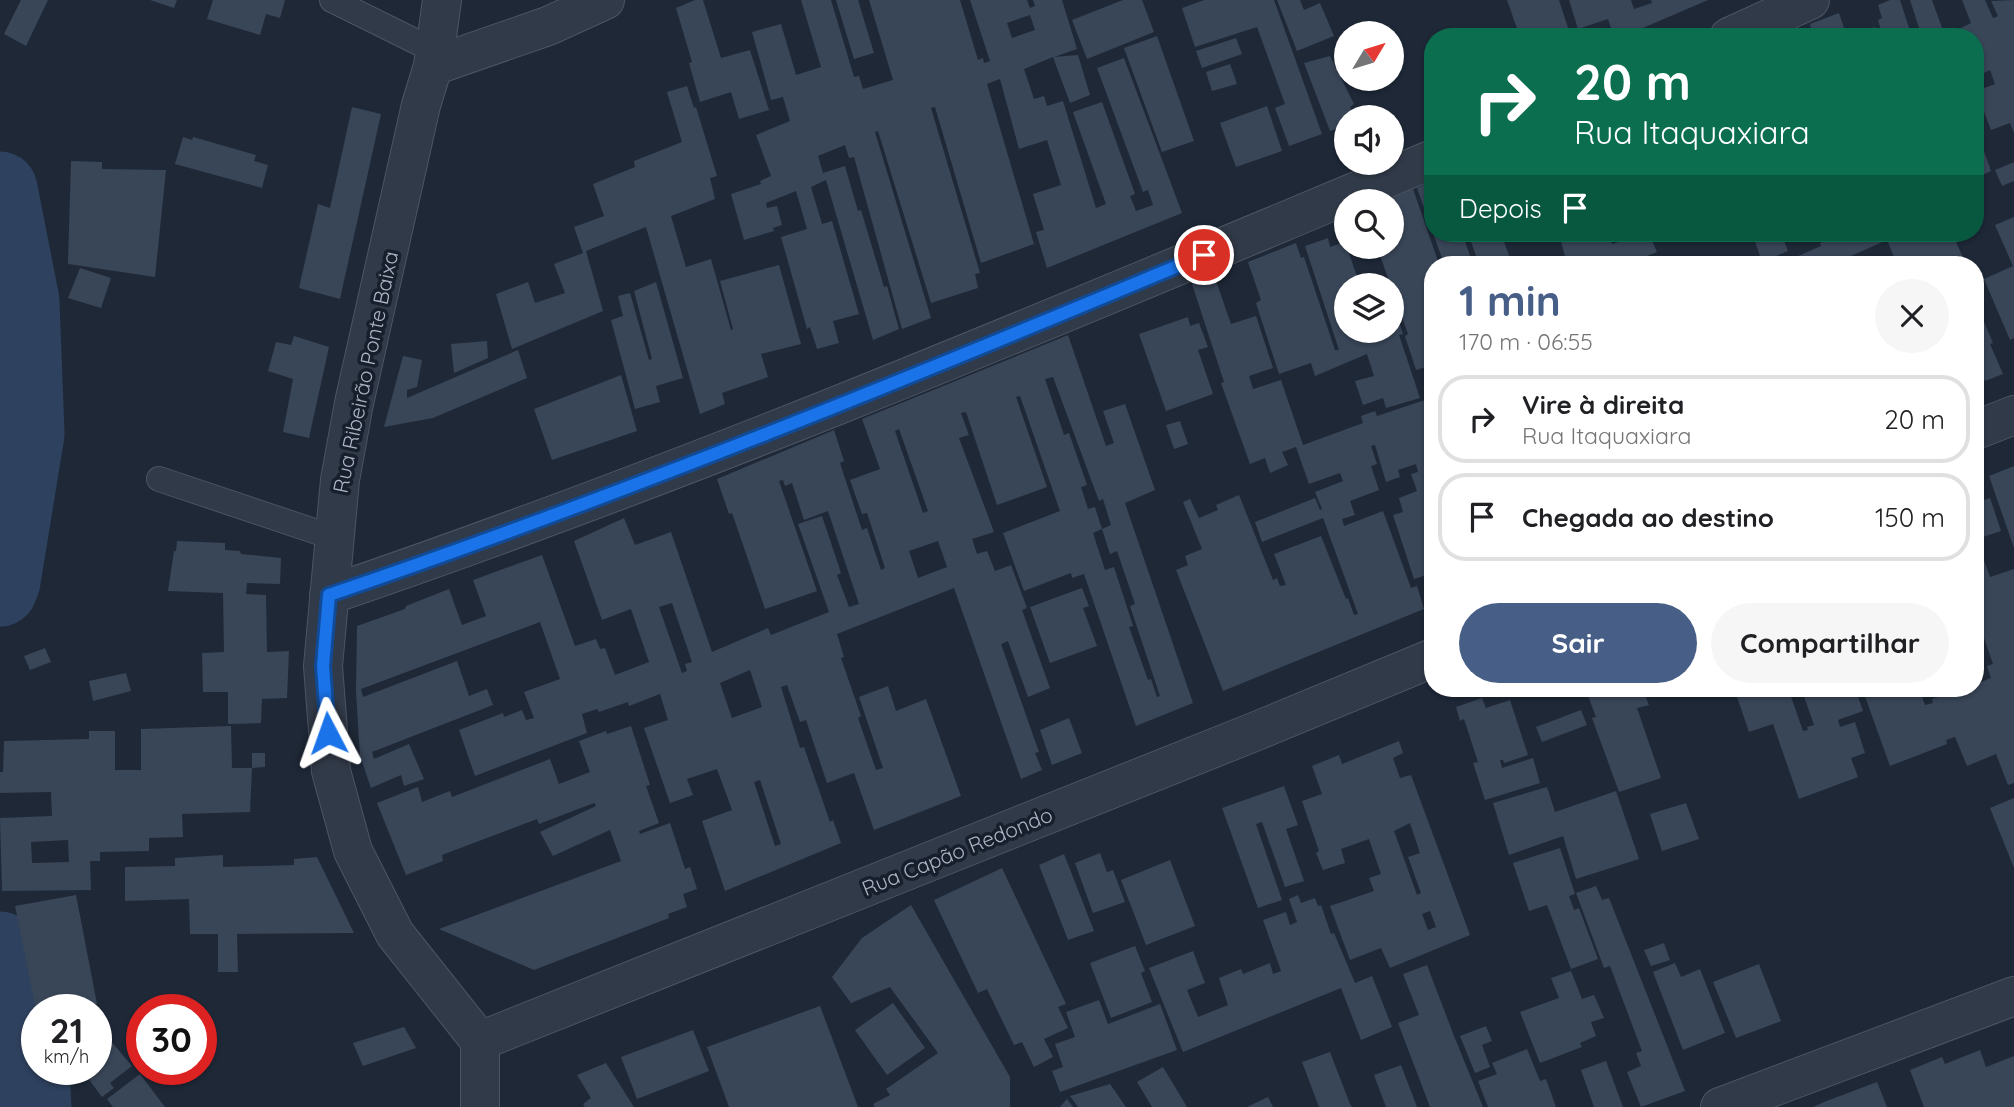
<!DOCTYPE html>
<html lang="pt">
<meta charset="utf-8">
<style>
:root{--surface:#fff;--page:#f6f6f6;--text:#202124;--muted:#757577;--line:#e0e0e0;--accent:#475f87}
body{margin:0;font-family:Quicksand,sans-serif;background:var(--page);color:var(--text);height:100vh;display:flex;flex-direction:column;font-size:26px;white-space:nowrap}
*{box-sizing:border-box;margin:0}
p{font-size:23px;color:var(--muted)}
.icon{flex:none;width:38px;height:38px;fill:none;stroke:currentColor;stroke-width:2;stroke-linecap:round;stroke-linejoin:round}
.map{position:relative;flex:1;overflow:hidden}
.side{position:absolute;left:1424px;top:256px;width:560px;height:441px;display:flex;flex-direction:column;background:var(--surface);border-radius:28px;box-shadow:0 2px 5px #0004}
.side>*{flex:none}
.top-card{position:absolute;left:1424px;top:28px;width:560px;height:214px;border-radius:28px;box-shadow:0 2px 5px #0004;background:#0b6e4f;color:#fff;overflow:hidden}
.needle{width:46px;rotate:52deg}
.tools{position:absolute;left:1334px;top:21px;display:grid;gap:14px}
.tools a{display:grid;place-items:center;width:70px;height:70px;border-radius:50%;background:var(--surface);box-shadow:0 2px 5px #0004;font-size:35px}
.speed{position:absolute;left:21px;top:994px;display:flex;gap:14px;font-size:35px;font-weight:700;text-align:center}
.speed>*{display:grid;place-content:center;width:91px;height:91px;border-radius:50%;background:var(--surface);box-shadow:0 2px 5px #0004;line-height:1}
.speed small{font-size:18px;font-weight:400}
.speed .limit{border:10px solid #d22;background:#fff;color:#111}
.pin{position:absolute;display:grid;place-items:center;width:60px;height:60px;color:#fff;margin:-30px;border:4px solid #fff;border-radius:50%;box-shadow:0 2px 7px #0007}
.me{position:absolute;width:77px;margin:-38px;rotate:356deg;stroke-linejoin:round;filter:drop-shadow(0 0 5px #0008)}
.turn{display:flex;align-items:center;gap:24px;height:147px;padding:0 35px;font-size:32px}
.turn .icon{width:91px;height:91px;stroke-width:2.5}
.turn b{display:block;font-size:49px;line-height:60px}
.then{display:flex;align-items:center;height:66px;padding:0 35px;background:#0003;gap:14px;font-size:26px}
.round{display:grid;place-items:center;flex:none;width:74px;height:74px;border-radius:37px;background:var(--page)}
.summary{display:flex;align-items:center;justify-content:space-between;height:119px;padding:0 35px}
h1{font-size:42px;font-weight:800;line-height:52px;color:var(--accent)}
.cta{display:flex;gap:14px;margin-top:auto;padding:14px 35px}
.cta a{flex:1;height:80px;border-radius:42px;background:var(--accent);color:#fff;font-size:28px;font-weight:800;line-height:80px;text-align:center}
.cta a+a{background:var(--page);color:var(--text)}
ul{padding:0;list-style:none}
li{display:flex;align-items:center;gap:21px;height:88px;margin:0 14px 10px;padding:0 21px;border:4px solid var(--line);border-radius:28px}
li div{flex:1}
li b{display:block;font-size:26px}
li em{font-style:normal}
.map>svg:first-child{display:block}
</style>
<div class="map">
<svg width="2014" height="1107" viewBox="0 0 2014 1107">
<rect width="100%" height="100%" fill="#1e2837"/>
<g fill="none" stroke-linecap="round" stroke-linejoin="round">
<g stroke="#2e415e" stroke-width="75">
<polyline points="0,189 22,301 27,434 3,581 0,589"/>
<path d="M 0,949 C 19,990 33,1062 34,1107"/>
</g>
</g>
<g fill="#394658" fill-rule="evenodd">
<polygon points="21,0 48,0 26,46 4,34"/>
<polygon points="150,0 177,0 174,8"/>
<polygon points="213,0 285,0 280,18 266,14 260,35 207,19"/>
<polygon points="695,0 703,0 721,58 750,50 769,110 739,119 731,92 700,102 689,63 692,62 676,8"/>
<path d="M 801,0 L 831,0 L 854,77 L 859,76 L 863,89 L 893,80 L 869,0 L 960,0 L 978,60 L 983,58 L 984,63 L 990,61 L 970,0 L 1027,0 L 1030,8 L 1035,6 L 1033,0 L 1062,0 L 1077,49 L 1054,57 L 1078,55 L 1090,95 L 1070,103 L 1053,57 L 1024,69 L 1034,99 L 1044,96 L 1047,106 L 1063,101 L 1096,208 L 1106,204 L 1073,112 L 1102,102 L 1135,194 L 1130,196 L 1136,211 L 1153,205 L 1148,190 L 1143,192 L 1097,68 L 1124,58 L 1182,213 L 1047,268 L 1036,232 L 1044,230 L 1033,194 L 1061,185 L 1047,140 L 1019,149 L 1000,79 L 987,84 L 1034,244 L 981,263 L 935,107 L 931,108 L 980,273 L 975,274 L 978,288 L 931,303 L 878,131 L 875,132 L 931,318 L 902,329 L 854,157 L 849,158 L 845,145 L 818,156 L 823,173 L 845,166 L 858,211 L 861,210 L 884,287 L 887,286 L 899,329 L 873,340 L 826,180 L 811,187 L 822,224 L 832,221 L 859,314 L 833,321 L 839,343 L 817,349 L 810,327 L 807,329 L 781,237 L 807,229 L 796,191 L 766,203 L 767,208 L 777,206 L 782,225 L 773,228 L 774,231 L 744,240 L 731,194 L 761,184 L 760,181 L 771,176 L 756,135 L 790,121 L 783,97 L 771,100 L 752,32 L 781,24 L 796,75 L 821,67 ZM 1030,15 L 1035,30 L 1012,38 L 1007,23 Z"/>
<polygon points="836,0 858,0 874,53 854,59"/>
<polygon points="1123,0 1142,0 1154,32 1087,59 1072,20"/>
<polygon points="1204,0 1274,0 1322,134 1289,146 1275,108 1285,104 1257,27 1195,47 1182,8"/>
<polygon points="1277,0 1300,0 1304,10 1320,3 1334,36 1297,51"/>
<polygon points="1507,0 1559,0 1571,37 1520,37"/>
<polygon points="1569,0 1631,0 1634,9 1652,3 1651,0 1708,0 1622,37 1614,37 1608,19 1578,29"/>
<polygon points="1890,0 1900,0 1912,37 1883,37 1878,20 1882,18 1878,5"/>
<polygon points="1910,0 1932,0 1945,36 1971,23 1962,0 1985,0 1993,18 1998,16 1991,1 2014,0 2014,133 2010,123 1991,130 1976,91 1995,84 1990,70 1976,77 1976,37 1922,37"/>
<polygon points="1839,13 1847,37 1813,37 1810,24"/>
<polygon points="1875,27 1879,37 1849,37 1849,36"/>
<polygon points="1157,36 1194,141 1162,152 1124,48"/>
<polygon points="1236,38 1242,54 1202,68 1196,51"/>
<polygon points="1330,56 1354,104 1350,107 1356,117 1346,117 1346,126 1330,131 1304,63"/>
<polygon points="1230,64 1237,84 1212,91 1206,72"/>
<polygon points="687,86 694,108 696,107 717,176 710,178 715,199 671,216 686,267 711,259 731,330 733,329 720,281 779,265 801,344 761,354 768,377 722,393 725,404 700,414 646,227 586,251 603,311 512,349 496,294 528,282 535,303 565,293 554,264 583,253 574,227 604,216 593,184 635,167 634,161 682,142 667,92"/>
<polygon points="1267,106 1282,151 1236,167 1220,123"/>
<polygon points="352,107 381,114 340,299 299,288 318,204 330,208"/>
<polygon points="1976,128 1991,171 1976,178"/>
<polygon points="183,137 192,140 193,137 256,155 254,161 268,165 262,188 175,164"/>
<polygon points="71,161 102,162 102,169 166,170 155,277 68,264"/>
<polygon points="2014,162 2014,181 2002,186 1995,170"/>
<polygon points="1433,181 1433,233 1462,233 1473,264 1444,264 1417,188"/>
<polygon points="1413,189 1439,264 1433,264 1433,365 1416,370 1405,336 1408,334 1377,247 1391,247 1391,201 1385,201"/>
<polygon points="2014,217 2014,338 2010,340 1984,279 2013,266 1995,225"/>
<polygon points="1468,233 1501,233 1512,264 1479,264"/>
<polygon points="1563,233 1609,233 1612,244 1619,242 1615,233 1640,233 1641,237 1649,234 1657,252 1647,256 1650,264 1567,264 1559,234"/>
<polygon points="1752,233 1781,233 1788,251 1762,262"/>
<polygon points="1844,233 1952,233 1966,264 1897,264 1887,240 1851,256 1854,263 1851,264 1780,264 1821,246 1820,243"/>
<polygon points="1328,238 1330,247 1345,242 1360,285 1346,285 1346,331 1391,331 1392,300 1403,334 1399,335 1420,398 1386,408 1383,398 1363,405 1355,381 1374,376 1367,354 1315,376 1311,363 1279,374 1256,303 1261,300 1248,262 1296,243 1301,258 1304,257 1335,350 1339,350 1305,246"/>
<polygon points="80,268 111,278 101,308 68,298"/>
<polygon points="1214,275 1231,324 1256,316 1273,368 1249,376 1253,389 1281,380 1303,445 1363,423 1361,416 1375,411 1377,416 1425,400 1424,396 1433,393 1433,573 1414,579 1393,515 1403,512 1399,498 1417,491 1411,474 1418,472 1416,464 1398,470 1400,477 1386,482 1375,445 1371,446 1377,464 1371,466 1379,490 1350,501 1355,515 1342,519 1344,526 1383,511 1411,588 1417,586 1424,609 1223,691 1176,570 1188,565 1185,556 1202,549 1183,502 1190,499 1199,518 1218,510 1216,505 1239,495 1273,580 1277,578 1280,586 1286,585 1274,554 1321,536 1346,599 1348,598 1354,615 1358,614 1323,518 1262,542 1255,522 1315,498 1320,510 1322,509 1315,492 1343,481 1340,473 1309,484 1296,447 1282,452 1288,465 1270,473 1265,458 1250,464 1221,383 1224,382 1192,284"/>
<polygon points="656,282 683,378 656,386 660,402 635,409 611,320 623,316 618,296 630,293 649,360 652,359 634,291"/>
<polygon points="1976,303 1993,343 1990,344 2003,374 1985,381 1976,362"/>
<polygon points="1188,317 1190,326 1199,323 1208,347 1198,350 1213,394 1166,411 1139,334"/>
<path d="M 1068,335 L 1106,446 L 1114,443 L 1103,411 L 1125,404 L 1155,490 L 1125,503 L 1193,703 L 1136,726 L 1084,574 L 1072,578 L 1071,573 L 1024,591 L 1003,533 L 1060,511 L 1020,396 L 1016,397 L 1047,487 L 997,505 L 966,412 L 961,413 L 969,435 L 959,438 L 994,532 L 972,539 L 977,554 L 987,551 L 995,571 L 1011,565 L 1027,608 L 1022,610 L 1050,688 L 1028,697 L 1008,641 L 1001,644 L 1039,752 L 1035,753 L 1042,770 L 1021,779 L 954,588 L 837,634 L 844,657 L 841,658 L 861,716 L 858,718 L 876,770 L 883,768 L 859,697 L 888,686 L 896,711 L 926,699 L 961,796 L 874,830 L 854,773 L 827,783 L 806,720 L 800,722 L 787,685 L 781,687 L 800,748 L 804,747 L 830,822 L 833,820 L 841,843 L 725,891 L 702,821 L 732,810 L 717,769 L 687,779 L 693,795 L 670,803 L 644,728 L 668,720 L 660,694 L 629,706 L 628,702 L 599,712 L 597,709 L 582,714 L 587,733 L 475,776 L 459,730 L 503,713 L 504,717 L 522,710 L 526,720 L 534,718 L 524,692 L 560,679 L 540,622 L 361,689 L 363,697 L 457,661 L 469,696 L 487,689 L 493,705 L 372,752 L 374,759 L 409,744 L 424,779 L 404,786 L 401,775 L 371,788 L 360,756 L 356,691 L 357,626 L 405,609 L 406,606 L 449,589 L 462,625 L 486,616 L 473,580 L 542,555 L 575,646 L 596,639 L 600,649 L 605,648 L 615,675 L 649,662 L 631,609 L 602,620 L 574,541 L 624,518 L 635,545 L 671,532 L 712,652 L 768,628 L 771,635 L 829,612 L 798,524 L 822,516 L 841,573 L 837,575 L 849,607 L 859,604 L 828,511 L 804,520 L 792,483 L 785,486 L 783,480 L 779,481 L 817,591 L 765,609 L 732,513 L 729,514 L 717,479 L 834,430 L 844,461 L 840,463 L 862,530 L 867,528 L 881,570 L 885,568 L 867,513 L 862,514 L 850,480 L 880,469 L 862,419 ZM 1053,377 L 1099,501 L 1103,499 L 1111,525 L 1102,529 L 1110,554 L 1117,551 L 1135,604 L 1130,606 L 1160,696 L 1157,697 L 1151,679 L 1148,680 L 1129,627 L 1133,626 L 1114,567 L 1105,570 L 1093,533 L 1102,529 L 1095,507 L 1088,509 L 1081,487 L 1087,485 L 1069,433 L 1064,435 L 1045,379 ZM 899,429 L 928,511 L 923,513 L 895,431 ZM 938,541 L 947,567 L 918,578 L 909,551 ZM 672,603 L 692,662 L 685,664 L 687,671 L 682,673 L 659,607 ZM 750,670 L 762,707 L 732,718 L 720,683 ZM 760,780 L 781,844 L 775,846 L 754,782 Z"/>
<polygon points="294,336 329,347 309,438 283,432 293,379 268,371 276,342 291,345"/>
<polygon points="487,341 488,358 454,373 451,344"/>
<polygon points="518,350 527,378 433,418 384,427 403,356 422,360 417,387 407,390 407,398"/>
<polygon points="621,375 637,431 552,460 534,409"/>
<polygon points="1180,421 1188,444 1174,449 1166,425"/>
<polygon points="2014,466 2014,548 1989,476"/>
<polygon points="1990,498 2001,531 1980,538 1976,525 1976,503"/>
<polygon points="1976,538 1990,577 2014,569 2014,783 2008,785 1996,754 1967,766 1955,737 1946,740 1947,744 1890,766 1862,688 1919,688 1925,705 1933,703 1932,699 1944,695 1942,688 1976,688 1976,684 1991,678 1987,666 1993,664 1976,615"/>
<polygon points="177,541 225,543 225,550 240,551 241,554 281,558 280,584 247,583 246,594 266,595 267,652 289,651 287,698 262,699 261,723 228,724 228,692 203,692 202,653 224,652 223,593 168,591 174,551 176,551"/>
<polygon points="1082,588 1089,606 1083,608 1097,646 1050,663 1030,607"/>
<polygon points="45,648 51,662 30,670 24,656"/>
<polygon points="126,673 131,691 93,701 89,681"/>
<polygon points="1585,688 1642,688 1649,705 1637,708 1661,778 1619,792 1592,718 1596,717"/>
<polygon points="1734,688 1788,688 1803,731 1808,730 1807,727 1814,725 1801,688 1855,688 1863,711 1838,720 1840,727 1855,722 1865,753 1851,758 1858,777 1799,799 1773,724 1749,732"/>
<polygon points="1482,698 1486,708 1510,700 1528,755 1504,763 1503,760 1500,760 1502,768 1533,758 1540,783 1485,800 1473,763 1478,762 1464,719 1460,721 1456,707"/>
<polygon points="1581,710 1587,725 1542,742 1536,727"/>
<polygon points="1069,718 1082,753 1052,765 1040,730"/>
<path d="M 231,726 L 232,768 L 252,768 L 252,753 L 265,753 L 265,767 L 252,768 L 250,812 L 182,814 L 183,837 L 149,838 L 149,851 L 100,852 L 100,861 L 90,861 L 91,890 L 2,891 L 0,818 L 52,816 L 51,792 L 0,793 L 0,772 L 3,772 L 4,741 L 89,739 L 89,731 L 115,731 L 115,770 L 141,770 L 141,729 ZM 68,840 L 69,862 L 32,863 L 31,842 Z"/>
<polygon points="631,726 650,785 646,786 659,823 639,831 640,834 670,823 685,869 690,867 697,889 683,894 687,907 668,914 669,918 534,970 439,929 621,861 610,830 553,856 540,832 596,806 594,803 539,824 537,819 442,855 443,861 406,875 377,803 418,787 422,802 450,791 452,797 550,759 559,784 590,772 579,741 606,731 607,734"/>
<path d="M 1399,741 L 1403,753 L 1393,758 L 1400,778 L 1411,775 L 1470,935 L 1390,968 L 1381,948 L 1350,960 L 1330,906 L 1374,891 L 1369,878 L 1381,874 L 1369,839 L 1341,849 L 1345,863 L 1323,870 L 1316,853 L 1319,851 L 1302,801 L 1322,794 L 1312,766 L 1339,755 L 1342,764 ZM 1410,823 L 1420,853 L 1408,857 L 1421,893 L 1417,895 L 1394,831 ZM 1430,911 L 1436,927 L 1428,930 L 1422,914 Z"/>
<polygon points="1284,786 1298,825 1286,829 1304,881 1285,887 1262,822 1256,824 1282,900 1258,908 1222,808"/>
<polygon points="1547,787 1555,812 1616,791 1639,859 1576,879 1563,836 1509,855 1493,803"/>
<polygon points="2014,798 2014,868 1990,808"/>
<polygon points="1686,803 1699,839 1662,851 1650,814"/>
<polygon points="1560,848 1575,894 1569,896 1574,910 1579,908 1598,959 1571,969 1547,905 1529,911 1513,863"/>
<polygon points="1100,853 1107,872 1113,870 1125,902 1093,913 1075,863"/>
<polygon points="1064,854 1094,931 1068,940 1039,865"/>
<polygon points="223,855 223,867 294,865 294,859 317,857 354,933 237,934 238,972 218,972 218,934 190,934 189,899 125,901 125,867 175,866 175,858"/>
<polygon points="1170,860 1195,926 1146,945 1121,880"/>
<polygon points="1002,868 1066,1004 1058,1007 1068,1028 1044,1039 1053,1057 1034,1067 1022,1042 1014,1045 987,989 978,993 934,900"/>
<polygon points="1596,886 1602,900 1609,898 1685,1091 1641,1107 1627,1072 1641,1066 1636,1053 1642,1051 1610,966 1604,968 1576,893"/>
<polygon points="76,895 97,1004 67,1010 36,1010 15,906"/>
<polygon points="1298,895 1301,903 1315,898 1318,906 1321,905 1331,934 1334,933 1355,983 1372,976 1392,1027 1361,1040 1341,988 1183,1052 1149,968 1193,951 1205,983 1187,990 1198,1017 1228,1005 1219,978 1241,969 1243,974 1270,963 1273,974 1281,971 1263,920 1286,912 1290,925 1297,922 1289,899"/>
<polygon points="911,905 1010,1077 1010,1107 875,1107 873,1104 890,1095 886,1089 938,1053 890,987 851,1003 832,977 862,938"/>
<polygon points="1664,943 1670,960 1651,966 1644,950"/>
<polygon points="1135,946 1145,971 1141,973 1152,1002 1111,1018 1090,963"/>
<polygon points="1675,963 1681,977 1700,969 1725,1033 1683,1050 1653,972"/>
<polygon points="1759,964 1781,1021 1736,1038 1713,982"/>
<polygon points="1427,965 1454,1036 1483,1107 1430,1107 1398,1023 1419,1015 1403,974"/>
<polygon points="1571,971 1582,999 1594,995 1604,1018 1591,1022 1596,1036 1580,1043 1582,1047 1540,1063 1520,1012 1559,998 1551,978"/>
<polygon points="1099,1000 1108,1024 1160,1004 1177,1050 1060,1092 1052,1071 1063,1067 1055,1044 1075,1037 1066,1012"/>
<polygon points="893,1003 925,1048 887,1075 855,1030"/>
<polygon points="820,1006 858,1107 729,1107 707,1047"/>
<polygon points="96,1026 105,1036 96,1043"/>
<polygon points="1486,1026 1492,1041 1482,1045 1490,1067 1475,1073 1460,1036"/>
<polygon points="404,1027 416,1048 363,1066 353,1043"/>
<polygon points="693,1030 709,1071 637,1099 621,1057"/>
<polygon points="110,1040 132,1066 110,1083 114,1088 102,1097 81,1069 96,1069 96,1051"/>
<polygon points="1527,1049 1540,1081 1546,1079 1556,1107 1488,1107 1478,1081 1497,1074 1492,1063"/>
<polygon points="1980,1050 1986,1067 2014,1056 2014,1107 1924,1107 1910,1070 1942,1057 1945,1064"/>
<polygon points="1330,1052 1350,1104 1352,1107 1319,1107 1302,1062"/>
<polygon points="1606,1061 1623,1107 1594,1107 1581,1070"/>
<polygon points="606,1063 634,1107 585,1107 583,1104 591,1098 577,1075"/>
<polygon points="1401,1065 1417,1107 1386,1107 1374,1075"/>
<polygon points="1163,1067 1187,1107 1152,1107 1137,1082"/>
<polygon points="140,1074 165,1107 113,1107 107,1099"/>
<polygon points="1877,1082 1887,1107 1813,1107 1824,1102"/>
<polygon points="1110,1084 1126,1107 1078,1107 1070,1096"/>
<polygon points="1268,1097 1273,1107 1247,1107"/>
<polygon points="1067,1099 1073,1107 1060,1107"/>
</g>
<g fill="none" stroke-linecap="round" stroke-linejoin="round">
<defs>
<g id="lane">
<polyline points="332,0 435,51"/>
<polyline points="159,479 335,538"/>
</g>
<g id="street">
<polyline points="442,0 433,66 421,105 354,403 340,480 323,666 331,771 353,851 395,934 480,1041"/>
<polyline points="1729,37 1810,0"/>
<polyline points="433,66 548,26 605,0"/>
<polyline points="1976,430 2014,415"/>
<path d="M 329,595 C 704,467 1068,312 1433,159"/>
<polyline points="480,1041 1254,732 1433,658"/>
<polyline points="480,1041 480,1107"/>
<polyline points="1720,1107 2014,996"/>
</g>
</defs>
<use href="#lane" stroke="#4c5563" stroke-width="26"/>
<use href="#street" stroke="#4c5563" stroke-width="40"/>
<use href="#lane" stroke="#313a48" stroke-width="24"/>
<use href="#street" stroke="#313a48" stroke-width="38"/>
</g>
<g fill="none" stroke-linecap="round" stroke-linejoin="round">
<defs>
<path id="route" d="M 328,733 L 323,666 L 329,595 C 626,494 915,376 1204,255"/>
</defs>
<use href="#route" stroke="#114b97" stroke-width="18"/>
<use href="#route" stroke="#1a73e8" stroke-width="12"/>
</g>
<g text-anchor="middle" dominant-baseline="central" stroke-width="7" stroke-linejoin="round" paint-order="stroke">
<g font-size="21" fill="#abb5c5" stroke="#171f2c">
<text transform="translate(365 372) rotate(-78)">Rua Ribeirão Ponte Baixa</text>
<text transform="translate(957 851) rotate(-22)">Rua Capão Redondo</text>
</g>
</g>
</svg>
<div class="tools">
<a><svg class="needle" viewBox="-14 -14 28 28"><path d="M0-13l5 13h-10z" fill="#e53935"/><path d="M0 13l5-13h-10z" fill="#757577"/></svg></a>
<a><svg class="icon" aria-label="sound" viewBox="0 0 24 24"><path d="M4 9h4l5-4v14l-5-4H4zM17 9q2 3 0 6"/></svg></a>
<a><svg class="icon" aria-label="search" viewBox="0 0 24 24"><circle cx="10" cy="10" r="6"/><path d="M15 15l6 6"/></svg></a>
<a><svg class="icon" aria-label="layers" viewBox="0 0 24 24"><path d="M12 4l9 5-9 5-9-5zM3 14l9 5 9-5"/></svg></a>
</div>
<div class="speed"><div>21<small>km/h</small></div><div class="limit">30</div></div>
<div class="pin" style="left:1204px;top:255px;background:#d93025"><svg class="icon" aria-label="arrive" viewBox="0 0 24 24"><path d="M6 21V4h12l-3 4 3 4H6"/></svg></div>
<svg class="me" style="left:328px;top:733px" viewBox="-20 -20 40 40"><path d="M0-17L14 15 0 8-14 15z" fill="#1a73e8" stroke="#fff" stroke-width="4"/></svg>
<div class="top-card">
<div class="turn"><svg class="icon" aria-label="right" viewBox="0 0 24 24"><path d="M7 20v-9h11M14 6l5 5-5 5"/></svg><div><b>20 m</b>Rua Itaquaxiara</div></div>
<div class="then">Depois<svg class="icon" aria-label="arrive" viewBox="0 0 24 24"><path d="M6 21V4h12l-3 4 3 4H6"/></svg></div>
</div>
<section class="side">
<div class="summary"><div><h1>1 min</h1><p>170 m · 06:55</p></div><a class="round"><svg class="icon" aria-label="close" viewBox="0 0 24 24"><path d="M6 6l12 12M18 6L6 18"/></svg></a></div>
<ul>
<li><svg class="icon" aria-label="right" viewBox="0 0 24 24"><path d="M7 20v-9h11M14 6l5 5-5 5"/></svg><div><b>Vire à direita</b><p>Rua Itaquaxiara</p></div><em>20 m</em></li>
<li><svg class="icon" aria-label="arrive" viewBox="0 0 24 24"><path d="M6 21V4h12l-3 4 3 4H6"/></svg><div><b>Chegada ao destino</b></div><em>150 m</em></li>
</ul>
<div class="cta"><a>Sair</a><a>Compartilhar</a></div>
</section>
</div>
